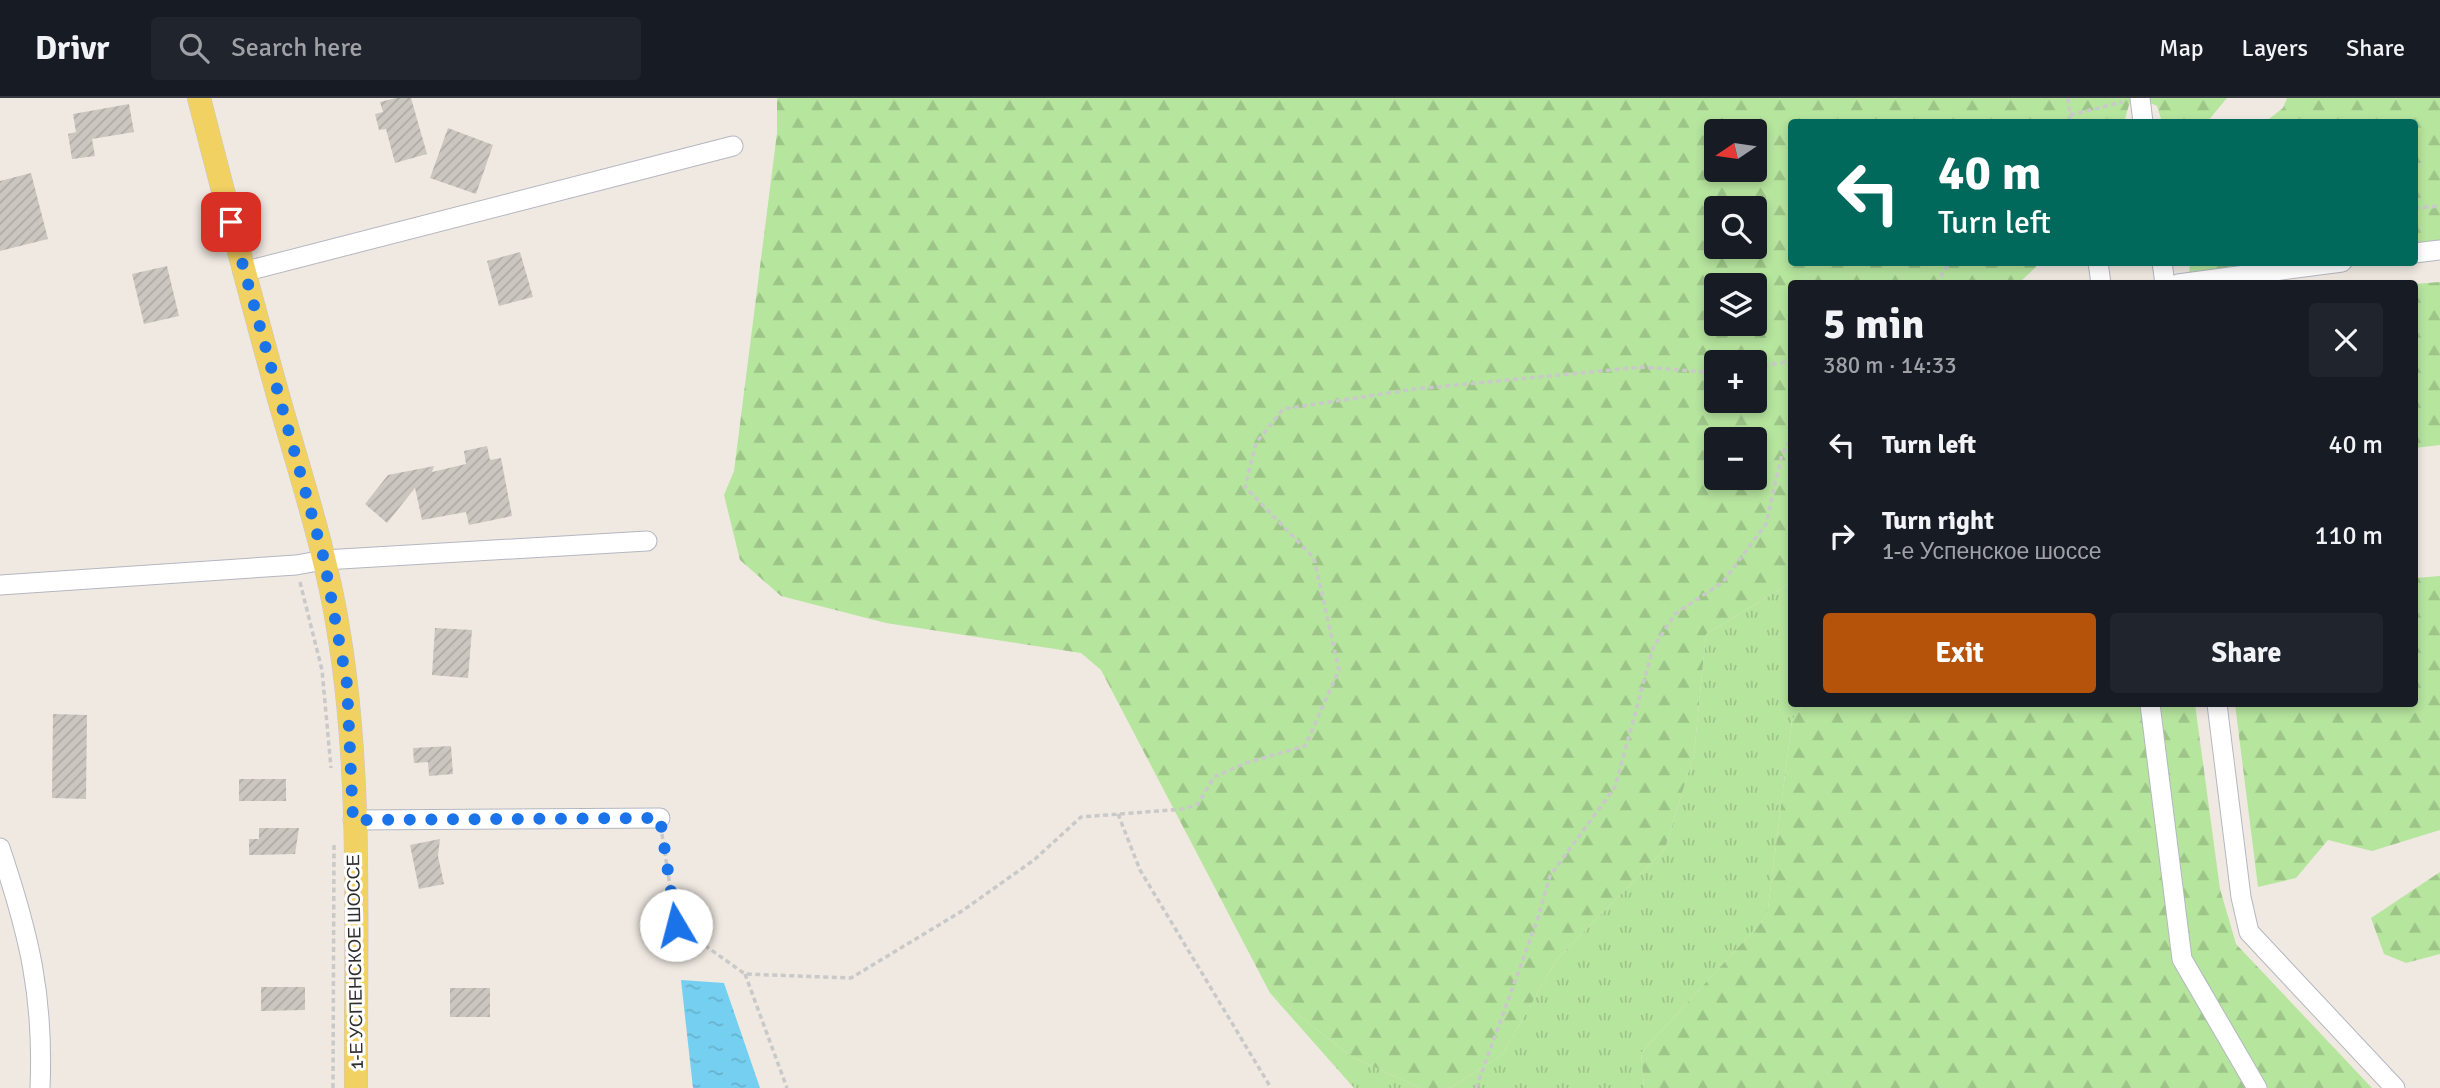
<!DOCTYPE html>
<meta charset="utf-8">
<style>
:root{--surface:#171b24;--page:#20242c;--text:#f1f3f6;--muted:#9ea1a6;--line:#363941;--accent:#b45309}
body{margin:0;font-family:Signika,sans-serif;background:var(--page);color:var(--text);height:100vh;display:flex;flex-direction:column;font-size:26px;white-space:nowrap}
*{box-sizing:border-box;margin:0}
p{font-size:23px;color:var(--muted)}
.icon{flex:none;width:38px;height:38px;fill:none;stroke:currentColor;stroke-width:2;stroke-linecap:round;stroke-linejoin:round}
.map{position:relative;flex:1;overflow:hidden}
.drawer{position:absolute;left:1788px;top:182px;width:630px;height:427px;display:flex;flex-direction:column;background:var(--surface);border-radius:7px;box-shadow:0 4px 10px #0003}
.drawer>*{flex:none}
.banner{position:absolute;left:1788px;top:21px;width:630px;height:147px;border-radius:7px;box-shadow:0 4px 10px #0003;background:#00695c;color:#fff;overflow:hidden}
.needle{width:46px;rotate:257deg}
.buttons{position:absolute;left:1704px;top:21px;display:grid;gap:14px}
.buttons a{display:grid;place-items:center;width:63px;height:63px;border-radius:7px;background:var(--surface);box-shadow:0 4px 10px #0003;font-size:35px}
.pin{position:absolute;display:grid;place-items:center;width:60px;height:60px;color:#fff;margin:-30px;border-radius:14px;box-shadow:0 4px 10px #0006}
.me{position:absolute;width:77px;margin:-38px;rotate:352deg;stroke-linejoin:round;filter:drop-shadow(0 0 5px #0008)}
.turn{display:flex;align-items:center;gap:24px;height:147px;padding:0 35px;font-size:32px}
.turn .icon{width:91px;height:91px;stroke-width:2.5}
.turn b{display:block;font-size:49px;line-height:60px}
.round{display:grid;place-items:center;flex:none;width:74px;height:74px;border-radius:7px;background:var(--page)}
.summary{display:flex;align-items:center;justify-content:space-between;height:119px;padding:0 35px}
h1{font-size:42px;font-weight:800;line-height:52px}
.action{display:flex;gap:14px;margin-top:auto;padding:14px 35px}
.action a{flex:1;height:80px;border-radius:7px;background:var(--accent);color:#fff;font-size:28px;font-weight:800;line-height:80px;text-align:center}
.action a+a{background:var(--page);color:var(--text)}
ul{padding:0;list-style:none}
li{display:flex;align-items:center;gap:21px;height:91px;padding:0 35px}
li div{flex:1}
li b{display:block;font-size:26px}
li em{font-style:normal}
header{display:flex;align-items:center;gap:42px;box-sizing:border-box;height:98px;padding:0 35px;background:var(--surface);border-bottom:2px solid var(--line)}
header strong{font-size:33px}
nav{display:flex;gap:38px;margin-inline-start:auto;font-size:24px}
.search{width:490px;height:63px;background:var(--page);display:flex;align-items:center;gap:18px;box-sizing:border-box;padding:0 24px;border-radius:7px;color:var(--muted);font-size:26px}
.map>svg:first-child{display:block}
</style>
<header>
<strong>Drivr</strong>
<div class="search"><svg class="icon" aria-label="search" viewBox="0 0 24 24"><circle cx="10" cy="10" r="6"/><path d="M15 15l6 6"/></svg>Search here</div>
<nav><a>Map</a><a>Layers</a><a>Share</a></nav>
</header>
<div class="map">
<svg width="2440" height="990" viewBox="0 0 2440 990">
<defs>
<pattern id="grass-tufts" width="24" height="20" patternUnits="userSpaceOnUse" patternTransform="scale(1.75)"><rect width="24" height="20" fill="#b6e59e"/><path d="M3 7l-1-3M5 7V3M7 7l1-3M15 17l-1-3M17 17v-4M19 17l1-3" fill="none" stroke="#9dc588"/></pattern>
<pattern id="forest-firs" width="22" height="20" patternUnits="userSpaceOnUse" patternTransform="scale(1.75)"><rect width="22" height="20" fill="#b6e59e"/><path d="M5 1l3.5 6h-7zM16 11l3.5 6h-7z" fill="#9dc588"/></pattern>
<pattern id="water-ripples" width="26" height="14" patternUnits="userSpaceOnUse" patternTransform="scale(1.75)"><rect width="26" height="14" fill="#75cff0"/><path d="M2 4q2-2 4 0t4 0M15 11q2-2 4 0t4 0" fill="none" stroke="#66b2ce"/></pattern>
<pattern id="building-hatch" width="6" height="6" patternUnits="userSpaceOnUse" patternTransform="scale(1.75)"><rect width="6" height="6" fill="#cbc7bf"/><path d="M-1 1l2-2M0 6l6-6M5 7l2-2" fill="none" stroke="#afaba4"/></pattern>
</defs>
<rect width="100%" height="100%" fill="#efe9e1"/>
<g fill="url(#grass-tufts)">
<polygon points="1792,484 1792,606 1804,606 1792,622 1767,818 1641,955 1644,990 1450,990 1502,957 1557,861 1665,751 1694,656 1706,536"/>
<polygon points="1270,895 1352,959 1421,990 1354,990"/>
</g>
<g fill="url(#forest-firs)" fill-rule="evenodd">
<path d="M 777,0 L 2131,0 L 2124,24 L 1792,24 L 1792,164 L 2040,165 L 2019,185 L 1792,186 L 1792,484 L 1706,536 L 1694,656 L 1665,751 L 1557,861 L 1502,957 L 1450,990 L 1421,990 L 1352,959 L 1270,895 L 1101,572 L 1081,555 L 886,525 L 781,498 L 740,462 L 724,397 L 734,373 L 777,35 ZM 1717,33 L 1755,33 L 1755,72 L 1717,72 ZM 1717,110 L 1755,110 L 1755,149 L 1717,149 ZM 1717,187 L 1755,187 L 1755,226 L 1717,226 ZM 1717,264 L 1755,264 L 1755,303 L 1717,303 ZM 1717,341 L 1755,341 L 1755,380 L 1717,380 Z"/>
<polygon points="2140,0 2227,0 2207,24 2162,24 2157,8"/>
<polygon points="2287,0 2440,0 2440,146 2415,150 2415,24 2265,24 2283,10"/>
<polygon points="2190,165 2330,165 2189,178"/>
<polygon points="2440,184 2440,347 2415,350 2415,186"/>
<polygon points="2440,478 2440,732 2372,753 2328,742 2296,780 2258,789 2235,606 2415,606 2415,480"/>
<polygon points="1804,606 2195,606 2220,791 2236,846 2372,990 1644,990 1641,955 1767,818 1792,622"/>
<polygon points="2440,774 2440,856 2406,865 2384,856 2371,820"/>
</g>
<polygon fill="url(#water-ripples)" points="681,882 724,885 760,990 693,990"/>
<g fill="url(#building-hatch)">
<polygon points="396,0 411,0 427,56 395,65 386,31 379,32 375,16 383,14 380,4"/>
<polygon points="129,6 134,34 92,41 95,58 72,61 68,36 76,34 73,16"/>
<polygon points="448,30 493,47 476,96 430,80"/>
<polygon points="31,75 48,141 0,153 0,83"/>
<polygon points="520,154 533,199 499,208 487,163"/>
<polygon points="167,168 179,218 144,226 132,176"/>
<polygon points="487,348 490,362 501,360 512,418 469,427 466,414 422,422 415,390 387,425 365,406 388,377 434,368 432,374 466,366 464,353"/>
<polygon points="435,530 472,532 468,580 432,577"/>
<polygon points="53,616 87,617 86,701 52,700"/>
<polygon points="451,648 453,676 429,678 428,664 414,665 413,650"/>
<rect x="239" y="681" width="47" height="22"/>
<polygon points="259,730 299,730 295,756 249,757 249,741 259,741"/>
<polygon points="440,741 438,758 444,786 419,791 410,747"/>
<polygon points="261,889 305,889 305,912 261,913"/>
<rect x="450" y="890" width="40" height="29"/>
</g>
<g fill="none" stroke-linecap="round" stroke-linejoin="round">
<defs>
<g id="minor">
<polyline points="2140,0 2143,24"/>
<polyline points="2415,155 2440,152"/>
<polyline points="2098,164 2101,186"/>
<polyline points="2162,164 2165,186"/>
<polyline points="243,174 733,48"/>
<polyline points="2178,186 2342,164"/>
<polyline points="0,487 296,467 324,462 647,443"/>
<polyline points="2150,606 2182,861 2257,990"/>
<polyline points="2217,606 2241,799 2249,834 2395,990"/>
<polyline points="353,722 660,720"/>
<path d="M 0,750 C 29,836 44,898 40,990"/>
</g>
<path id="major" d="M 199,0 C 225,101 251,201 279,301 C 301,379 327,457 339,536 C 363,682 355,843 356,990"/>
</defs>
<use href="#minor" stroke="#b4b7c1" stroke-width="21"/>
<use href="#major" stroke="#c9c9c9" stroke-width="24"/>
<g stroke="#c9c9c9" stroke-width="3.5" stroke-dasharray="5 3.5" stroke-linecap="butt">
<polyline points="2068,0 2070,17 2122,4"/>
<polyline points="2070,17 2071,24"/>
<polyline points="2415,110 2440,108"/>
<polyline points="1936,186 1950,164"/>
<polyline points="1755,269 1792,263"/>
<polyline points="300,484 322,572 331,670"/>
<polyline points="1118,716 1140,772 1271,990"/>
<polyline points="662,736 676,827 745,876 851,880 962,813 1034,762 1081,719 1184,711 1198,706 1214,679 1246,665 1305,648 1339,572 1314,460 1245,389 1256,345 1283,311 1415,291 1642,269 1717,275"/>
<polyline points="745,876 787,990"/>
<polyline points="333,990 334,747"/>
<polyline points="1476,990 1537,823 1550,778 1615,689 1653,550 1675,516 1723,484 1766,426 1782,356 1792,339"/>
</g>
<use href="#minor" stroke="#fff" stroke-width="19"/>
<use href="#major" stroke="#f2d163" stroke-width="23"/>
</g>
<g fill="none" stroke-linecap="round" stroke-linejoin="round">
<polyline stroke="#1a73e8" stroke-width="12" stroke-dasharray="0 21.6" points="231,124 324,461 347,586 353,722 660,720 676,827"/>
</g>
<g text-anchor="middle" dominant-baseline="central" stroke-width="6" stroke-linejoin="round" paint-order="stroke">
<g font-size="18" fill="#2e2e2e" stroke="#fff">
<text transform="translate(355 864) rotate(-91)">1-Е УСПЕНСКОЕ ШОССЕ</text>
</g>
</g>
</svg>
<div class="buttons">
<a><svg class="needle" viewBox="-14 -14 28 28"><path d="M0-13l5 13h-10z" fill="#e53935"/><path d="M0 13l5-13h-10z" fill="#9ea1a6"/></svg></a>
<a><svg class="icon" aria-label="search" viewBox="0 0 24 24"><circle cx="10" cy="10" r="6"/><path d="M15 15l6 6"/></svg></a>
<a><svg class="icon" aria-label="layers" viewBox="0 0 24 24"><path d="M12 4l9 5-9 5-9-5zM3 14l9 5 9-5"/></svg></a>
<a>+</a>
<a>−</a>
</div>
<div class="pin" style="left:231px;top:124px;background:#d93025"><svg class="icon" aria-label="arrive" viewBox="0 0 24 24"><path d="M6 21V4h12l-3 4 3 4H6"/></svg></div>
<svg class="me" style="left:676px;top:827px" viewBox="-20 -20 40 40"><circle r="19" fill="#fff"/><path d="M0-13L10 11 0 6-10 11z" fill="#1a73e8"/></svg>
<div class="banner">
<div class="turn"><svg class="icon" aria-label="left" viewBox="0 0 24 24"><path d="M17 20v-9H6M10 6l-5 5 5 5"/></svg><div><b>40 m</b>Turn left</div></div>
</div>
<section class="drawer">
<div class="summary"><div><h1>5 min</h1><p>380 m · 14:33</p></div><a class="round"><svg class="icon" aria-label="close" viewBox="0 0 24 24"><path d="M6 6l12 12M18 6L6 18"/></svg></a></div>
<ul>
<li><svg class="icon" aria-label="left" viewBox="0 0 24 24"><path d="M17 20v-9H6M10 6l-5 5 5 5"/></svg><div><b>Turn left</b></div><em>40 m</em></li>
<li><svg class="icon" aria-label="right" viewBox="0 0 24 24"><path d="M7 20v-9h11M14 6l5 5-5 5"/></svg><div><b>Turn right</b><p>1-е Успенское шоссе</p></div><em>110 m</em></li>
</ul>
<div class="action"><a>Exit</a><a>Share</a></div>
</section>
</div>
